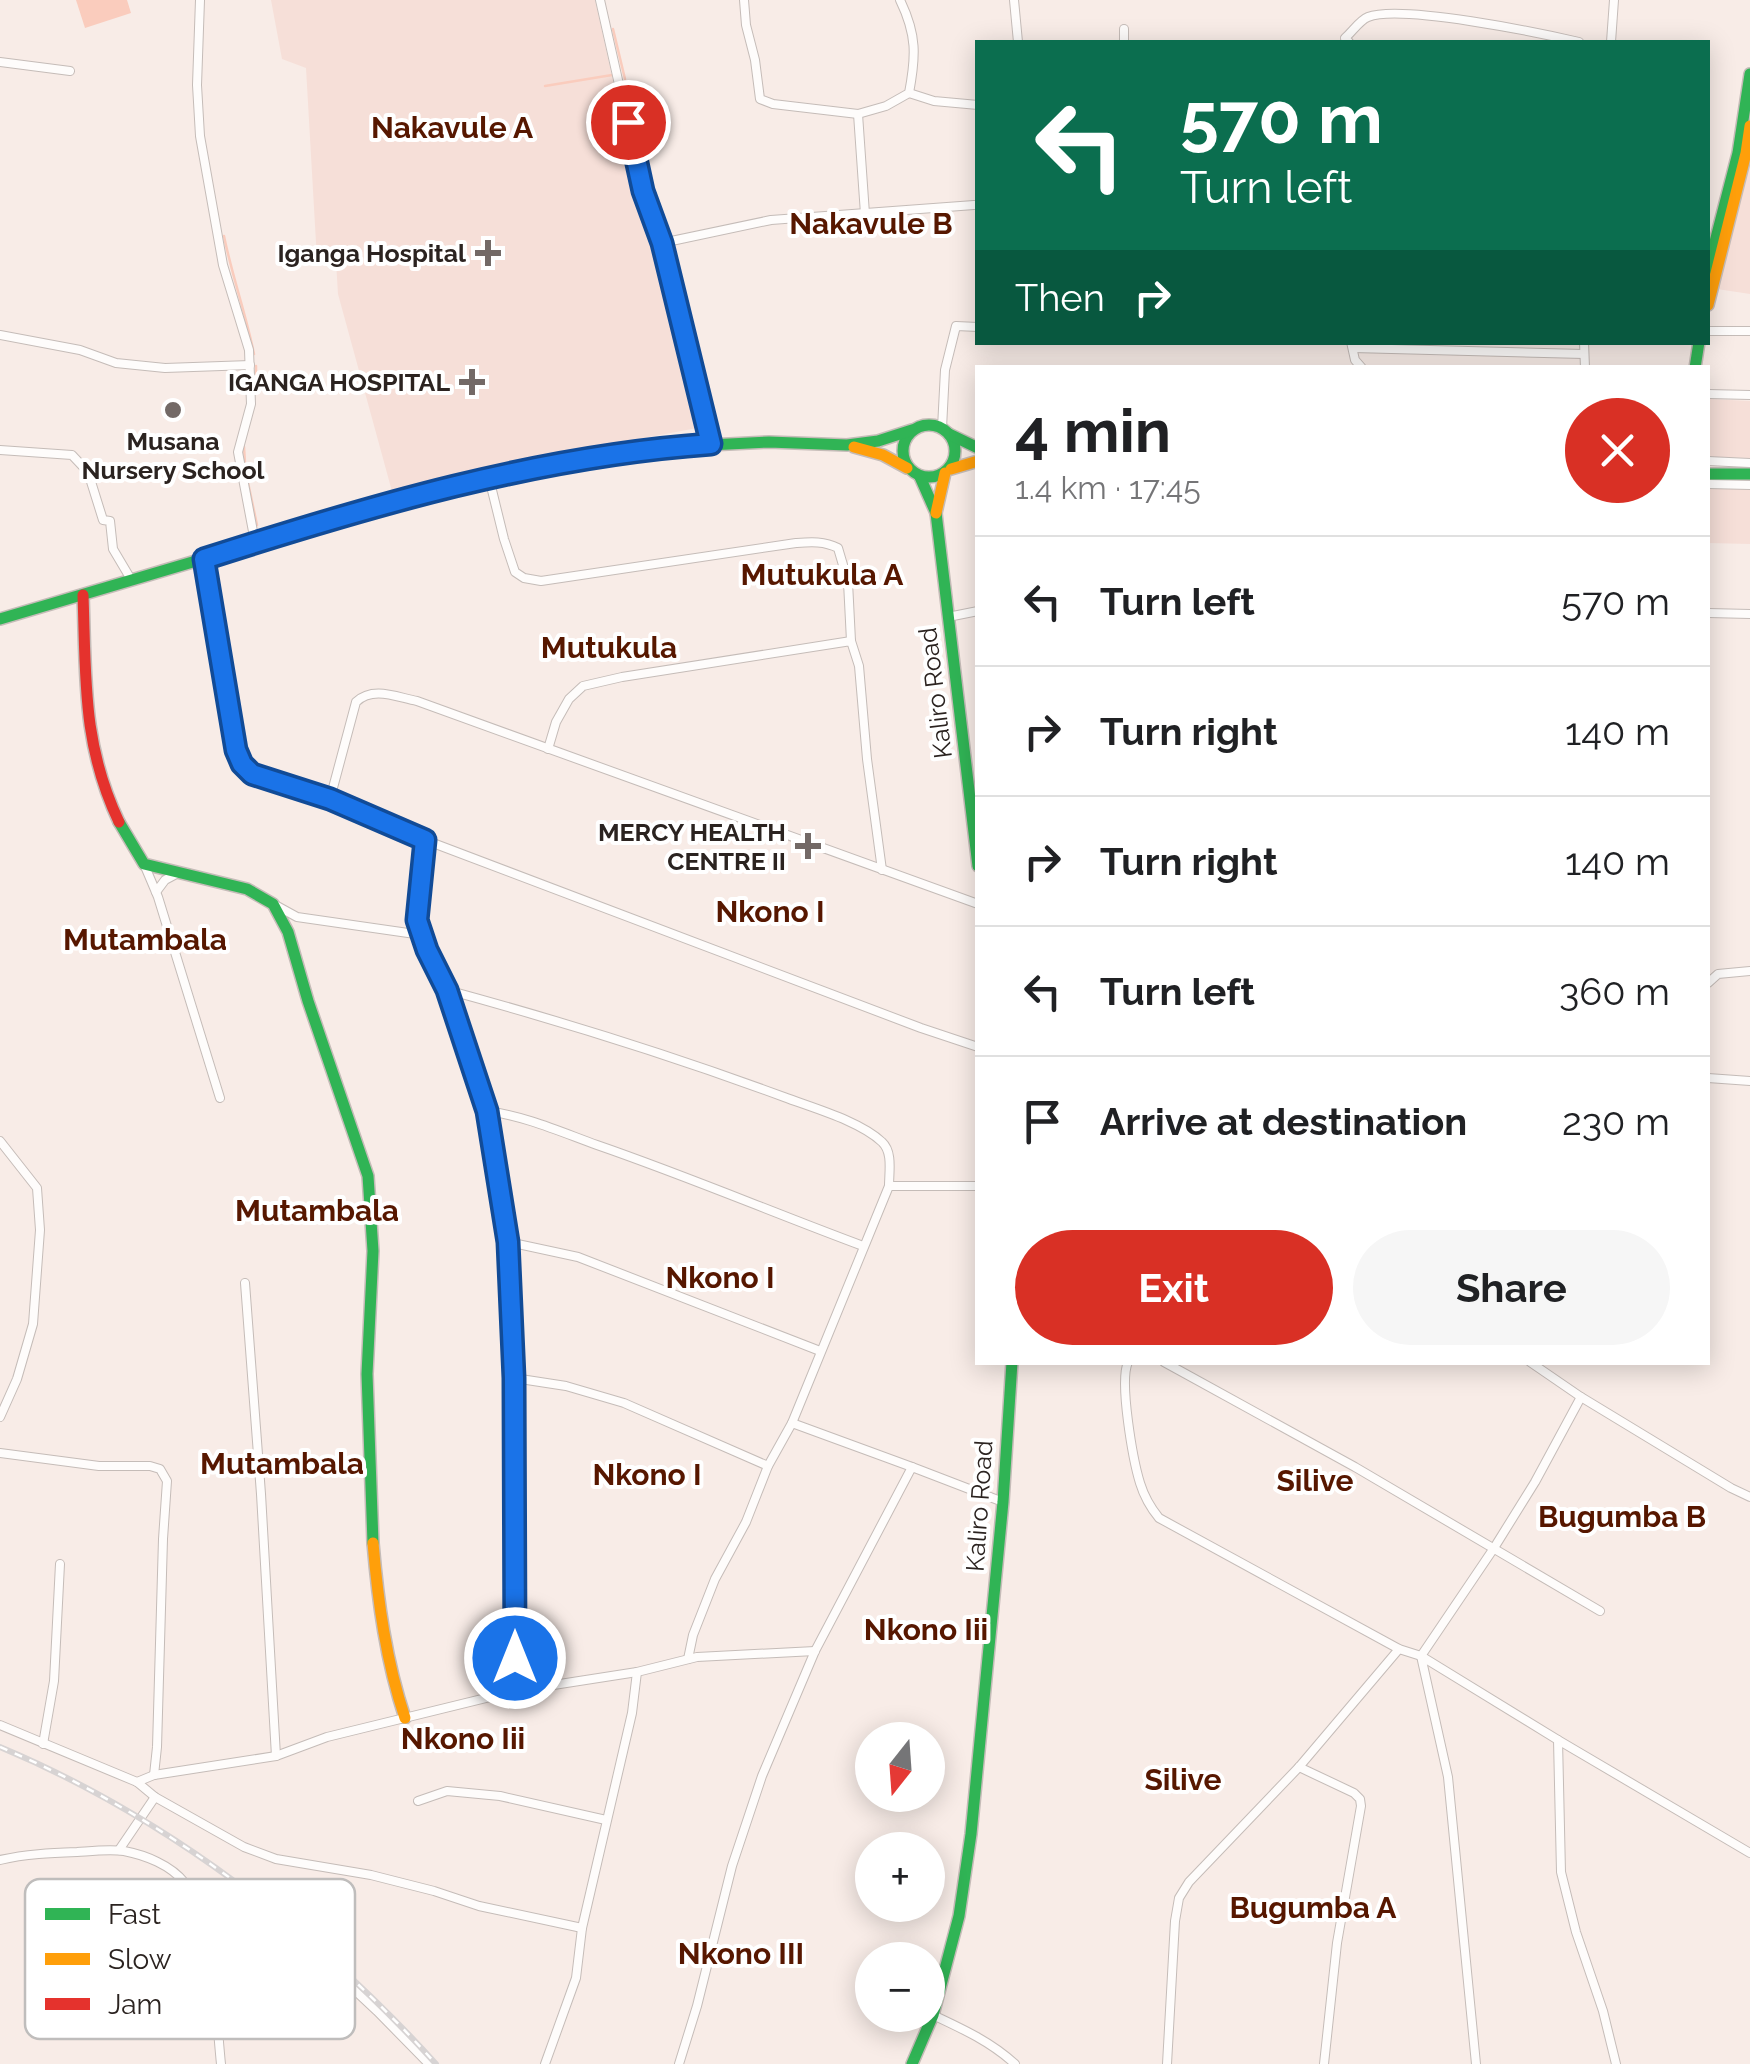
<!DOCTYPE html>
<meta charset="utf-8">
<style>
:root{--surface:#fff;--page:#f6f6f6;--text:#202124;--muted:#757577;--line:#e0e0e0;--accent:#d93025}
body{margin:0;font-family:Raleway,sans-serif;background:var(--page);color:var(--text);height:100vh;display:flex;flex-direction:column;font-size:38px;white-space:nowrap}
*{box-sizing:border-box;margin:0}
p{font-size:32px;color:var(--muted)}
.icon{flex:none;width:55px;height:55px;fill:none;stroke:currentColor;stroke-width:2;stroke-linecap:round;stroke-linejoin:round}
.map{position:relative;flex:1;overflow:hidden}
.drawer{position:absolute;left:975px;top:365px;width:735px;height:1000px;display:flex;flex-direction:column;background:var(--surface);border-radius:0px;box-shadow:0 5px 25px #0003}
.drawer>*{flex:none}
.hud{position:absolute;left:975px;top:40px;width:735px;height:305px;border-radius:0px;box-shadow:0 5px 25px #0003;background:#0b6e4f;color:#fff;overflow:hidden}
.needle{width:65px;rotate:197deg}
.controls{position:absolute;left:855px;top:1722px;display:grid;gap:20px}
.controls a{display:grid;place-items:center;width:90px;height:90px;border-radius:50%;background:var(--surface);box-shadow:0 5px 25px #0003;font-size:50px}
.pin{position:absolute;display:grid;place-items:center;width:85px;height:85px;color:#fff;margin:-42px;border:5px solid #fff;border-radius:50%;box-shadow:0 2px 10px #0007}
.me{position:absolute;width:110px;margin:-55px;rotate:0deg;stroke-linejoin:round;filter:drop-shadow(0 0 8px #0008)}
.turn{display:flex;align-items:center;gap:35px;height:210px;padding:0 40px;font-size:45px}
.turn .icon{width:130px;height:130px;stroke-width:2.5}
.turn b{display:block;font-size:70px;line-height:85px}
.then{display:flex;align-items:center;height:95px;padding:0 40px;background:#0003;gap:20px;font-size:38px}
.round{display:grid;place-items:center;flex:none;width:105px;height:105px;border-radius:52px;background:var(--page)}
.overview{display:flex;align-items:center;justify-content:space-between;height:170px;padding:0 40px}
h1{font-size:60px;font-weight:700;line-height:75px}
.cta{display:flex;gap:20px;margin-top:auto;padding:20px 40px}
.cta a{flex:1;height:115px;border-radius:60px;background:var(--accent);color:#fff;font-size:40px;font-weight:700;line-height:115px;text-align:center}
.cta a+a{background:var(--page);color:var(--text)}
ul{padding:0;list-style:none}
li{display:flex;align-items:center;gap:30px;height:130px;padding:0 40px;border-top:2px solid var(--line)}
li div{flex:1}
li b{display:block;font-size:38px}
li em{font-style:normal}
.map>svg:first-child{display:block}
</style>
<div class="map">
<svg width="1750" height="2064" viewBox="0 0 1750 2064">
<rect width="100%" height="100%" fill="#f8ece7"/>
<g fill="#f6dfd8">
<polygon points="271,0 595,0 631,162 657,247 700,423 697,428 534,459 393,495 338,294 336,261 317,260 306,68 282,59"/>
<polygon points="1750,162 1750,294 1717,289 1745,165"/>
<polygon points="1708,399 1750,401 1750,458 1708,457"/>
<polygon points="1716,487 1750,487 1750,544 1708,543 1708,489"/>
</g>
<polygon fill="#faccbd" points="76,0 127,0 131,13 85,28"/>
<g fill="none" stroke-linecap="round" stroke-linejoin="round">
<g stroke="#faccbd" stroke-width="2.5">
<polyline points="613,29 625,79"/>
<polyline points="545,86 612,75"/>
<polyline points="629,93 641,147"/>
<path d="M 224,236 C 232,276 246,314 254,354"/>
<polyline points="668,296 694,406"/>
<polyline points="256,366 256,380"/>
<polyline points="244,447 245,463"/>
<polyline points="246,473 257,525"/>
</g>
<defs>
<g id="street">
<polyline points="200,0 197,85 200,136 223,265 249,350 251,404 238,452 255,542"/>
<polyline points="600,0 643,191 662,243 711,443"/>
<path d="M 744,0 L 746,25 L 755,60 L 760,99 L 773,104 L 858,114 L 886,106 L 909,93 C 916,56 917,35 900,0"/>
<polyline points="1014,0 1018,42"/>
<polyline points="1124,42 1124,29"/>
<path d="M 1349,42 L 1345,38 C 1352,32 1360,20 1368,17 C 1401,4 1540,33 1579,42"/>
<polyline points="1611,42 1614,0"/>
<polyline points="0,62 70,71"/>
<polyline points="909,93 934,101 978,105"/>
<polyline points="858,114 865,214"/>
<polyline points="662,243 771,220 974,205"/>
<polyline points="1708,331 1750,331"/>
<polyline points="0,335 80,350 116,363 165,368 250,365"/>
<polyline points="1351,342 1355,360 1362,368"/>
<polyline points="1584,342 1585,368"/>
<polyline points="1353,348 1584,354"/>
<polyline points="1708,394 1750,395"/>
<polyline points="942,428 945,370 956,326 978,327"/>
<polyline points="0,450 72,455 88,472 103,520 110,521 113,549 132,581"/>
<polyline points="1708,461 1750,463"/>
<path d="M 489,478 L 504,539 L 515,572 L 524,578 L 541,581 L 796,543 C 811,542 824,541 838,548 L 848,582 L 851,641"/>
<polyline points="1708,484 1750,485"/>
<polyline points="204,559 236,750 242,764 252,775 330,799 425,840 921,1028 978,1047"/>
<polyline points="1708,613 1750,614"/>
<polyline points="948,617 978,611"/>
<polyline points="548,749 556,722 569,699 583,686 622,677 851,641 859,666 867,759 882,870"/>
<path d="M 330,799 L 356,702 C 373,686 396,697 417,701 L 978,904"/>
<polyline points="425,840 417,920 427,951 447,990 487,1111 508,1242 514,1378 515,1691"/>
<polyline points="144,864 158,897 220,1098"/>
<polyline points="156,892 165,880 178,873"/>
<polyline points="277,906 297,917 422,935"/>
<polyline points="1708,983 1718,974 1750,971"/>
<path d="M 447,990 C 561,1021 673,1056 784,1097 C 813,1108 860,1121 882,1142 C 893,1152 889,1172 889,1186 L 792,1423 L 768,1466 L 746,1522 L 715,1579 L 693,1635 L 688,1659"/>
<polyline points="1708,1078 1750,1081"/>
<path d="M 487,1111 C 525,1116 561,1132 597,1145 C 687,1176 774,1213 863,1246"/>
<polyline points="0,1141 37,1188 40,1230 33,1324 17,1379 0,1417"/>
<polyline points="889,1186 978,1186"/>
<polyline points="508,1242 578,1257 820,1351"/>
<polyline points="245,1283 261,1494 276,1756"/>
<path d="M 1128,1362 C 1119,1382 1133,1460 1140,1483 C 1144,1496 1150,1507 1159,1518 L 1399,1649 L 1421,1656 L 1558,1740 L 1561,1872 L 1576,1932 L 1603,2011 L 1616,2064"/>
<polyline points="1164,1362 1355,1467 1600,1611"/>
<polyline points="514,1378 566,1386 624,1403 768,1466"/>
<polyline points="1581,1397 1731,1488 1750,1497"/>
<polyline points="792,1423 912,1467"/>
<polyline points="0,1453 99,1466 150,1466 160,1469 167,1481 163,1539 157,1747 154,1775"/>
<polyline points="0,1725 137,1782 155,1797 244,1847 276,1859 371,1875 434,1891 479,1906 582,1928"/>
<polyline points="1558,1740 1750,1853"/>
<polyline points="43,1744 54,1681 60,1564"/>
<polyline points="1299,1767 1354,1793 1360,1799 1361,1806 1337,1943 1324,2064"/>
<polyline points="137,1782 154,1775 276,1756 327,1737 515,1691 637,1672 697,1657 815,1651"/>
<polyline points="418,1801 447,1791 500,1796 606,1820"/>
<polyline points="119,1850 155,1797"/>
<path d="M 0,1860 C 26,1854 51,1853 77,1852 C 92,1851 109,1849 124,1851 C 145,1855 171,1865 185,1883 C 213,1918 216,2017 221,2064"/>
<polyline points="191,1892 214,1892 248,1901 280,1920 377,2011 429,2064"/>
<path d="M 933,2015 C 963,2029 991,2042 1015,2064"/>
<polyline points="545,2064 576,1978 582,1928 632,1713 637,1672"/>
<polyline points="679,2064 697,2006 732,1866 762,1776 815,1651 912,1467 1003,1502"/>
<polyline points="1167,2064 1175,1921 1179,1898 1189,1882 1299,1767 1399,1649"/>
<polyline points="1476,2064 1448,1777 1421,1656 1494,1548 1535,1482 1581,1397 1530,1362"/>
</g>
<g id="fast">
<polyline points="1708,269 1738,153 1750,74"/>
<polyline points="1695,368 1699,342"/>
<circle cx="929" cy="451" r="26"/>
<polyline points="949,434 978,448"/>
<polyline points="1708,474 1750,474"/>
<polyline points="920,477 936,513 978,866"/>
<polyline points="0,619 368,510 497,476 649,448 769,442 847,445 878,441 912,430"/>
<polyline points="119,822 144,864 247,889 273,904 288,932 308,1001 368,1176 373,1251 367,1374 373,1543"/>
<polyline points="912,2064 933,2015 959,1916 971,1834 1003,1502 1012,1362"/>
</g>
<g id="slow">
<polyline points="1708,305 1746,153 1750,126"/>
<polyline points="854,447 883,455 907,468"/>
<polyline points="951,469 978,461"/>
<polyline points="936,513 945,473"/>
<path d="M 373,1543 C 378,1602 386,1661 405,1718"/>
</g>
<path id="jam" d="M 83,595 C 86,678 82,744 119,822"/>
</defs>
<use href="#street" stroke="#c5bcb8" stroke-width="10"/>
<use href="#fast" stroke="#c5bcb8" stroke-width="14"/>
<use href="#slow" stroke="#c5bcb8" stroke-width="14"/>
<use href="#jam" stroke="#c5bcb8" stroke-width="14"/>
<use href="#street" stroke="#fefcfb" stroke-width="8"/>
<use href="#fast" stroke="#30b455" stroke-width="11"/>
<use href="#slow" stroke="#ff9f0a" stroke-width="11"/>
<use href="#jam" stroke="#e5322d" stroke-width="11"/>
<defs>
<path id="rail" d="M 0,1747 C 165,1816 317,1932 436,2064"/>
</defs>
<use href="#rail" stroke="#d7d3d3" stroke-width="6"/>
<use href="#rail" stroke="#fff" stroke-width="2.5" stroke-dasharray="8" stroke-linecap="butt"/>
</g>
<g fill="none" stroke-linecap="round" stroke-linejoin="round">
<defs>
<path id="route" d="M 515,1658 L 514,1378 L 508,1242 L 487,1111 L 447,990 L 427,950 L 417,920 L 425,840 L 330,799 L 252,774 L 242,764 L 236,750 L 204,559 C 369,506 538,456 711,444 L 662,243 L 643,191 L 628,122"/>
</defs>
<use href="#route" stroke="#114b97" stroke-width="25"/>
<use href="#route" stroke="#1a73e8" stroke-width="18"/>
</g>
<g fill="#736966" stroke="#fff" stroke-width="4">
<path d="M483 238h10v10h10v10h-10v10h-10v-10h-10v-10h10z"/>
<path d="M467 367h10v10h10v10h-10v10h-10v-10h-10v-10h10z"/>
<circle cx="173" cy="410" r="10"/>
<path d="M803 831h10v10h10v10h-10v10h-10v-10h-10v-10h10z"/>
</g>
<g text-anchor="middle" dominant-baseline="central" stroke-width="8" stroke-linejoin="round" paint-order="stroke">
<g font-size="25" font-weight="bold" fill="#2b2320" stroke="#fff" text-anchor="end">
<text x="466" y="253">Iganga Hospital</text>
<text x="450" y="382">IGANGA HOSPITAL</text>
<text x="173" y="441" text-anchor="middle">Musana<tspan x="173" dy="29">Nursery School</tspan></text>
<text x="786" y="832">MERCY HEALTH<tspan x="786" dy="29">CENTRE II</tspan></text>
</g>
<g font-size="25" fill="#2b2320" stroke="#fff">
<text transform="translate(935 693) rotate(-97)">Kaliro Road</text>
<text transform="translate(979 1506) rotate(-86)">Kaliro Road</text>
</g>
<g font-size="30" font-weight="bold" fill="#571700" stroke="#fff">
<text x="452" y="127">Nakavule A</text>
<text x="871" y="223">Nakavule B</text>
<text x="822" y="574">Mutukula A</text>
<text x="609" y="647">Mutukula</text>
<text x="770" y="911">Nkono I</text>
<text x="145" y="939">Mutambala</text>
<text x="317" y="1210">Mutambala</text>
<text x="720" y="1277">Nkono I</text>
<text x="282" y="1463">Mutambala</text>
<text x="647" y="1474">Nkono I</text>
<text x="1315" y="1480">Silive</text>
<text x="1622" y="1516">Bugumba B</text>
<text x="926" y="1629">Nkono Iii</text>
<text x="463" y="1738">Nkono Iii</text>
<text x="1183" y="1779">Silive</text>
<text x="1313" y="1907">Bugumba A</text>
<text x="741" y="1953">Nkono III</text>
</g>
</g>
<rect x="25" y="1879" width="330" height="160" rx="15" fill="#fff" stroke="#bfbdbc" stroke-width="2.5"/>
<rect x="45" y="1908" width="45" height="12" fill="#30b455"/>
<rect x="45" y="1953" width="45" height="12" fill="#ff9f0a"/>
<rect x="45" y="1998" width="45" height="12" fill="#e5322d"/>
<g font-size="28" fill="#2b2320">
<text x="108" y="1924">Fast</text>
<text x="108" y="1969">Slow</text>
<text x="108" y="2014">Jam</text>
</g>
</svg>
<div class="controls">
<a><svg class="needle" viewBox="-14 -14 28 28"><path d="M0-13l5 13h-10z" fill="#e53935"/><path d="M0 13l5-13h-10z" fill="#757577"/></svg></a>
<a>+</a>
<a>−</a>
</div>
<div class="pin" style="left:628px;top:122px;background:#d93025"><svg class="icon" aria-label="arrive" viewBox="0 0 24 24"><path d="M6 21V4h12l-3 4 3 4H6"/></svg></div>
<svg class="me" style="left:515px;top:1658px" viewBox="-20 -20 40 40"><circle r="17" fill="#1a73e8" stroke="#fff" stroke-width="3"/><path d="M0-11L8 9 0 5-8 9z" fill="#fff"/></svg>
<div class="hud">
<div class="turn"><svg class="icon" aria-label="left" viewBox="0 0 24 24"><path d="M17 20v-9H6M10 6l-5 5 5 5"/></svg><div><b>570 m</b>Turn left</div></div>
<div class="then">Then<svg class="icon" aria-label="right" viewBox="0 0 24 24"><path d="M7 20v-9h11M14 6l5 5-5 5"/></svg></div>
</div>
<section class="drawer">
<div class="overview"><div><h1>4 min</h1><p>1.4 km · 17:45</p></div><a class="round" style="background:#d93025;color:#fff"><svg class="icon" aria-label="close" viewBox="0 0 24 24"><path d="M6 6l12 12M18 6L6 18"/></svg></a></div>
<ul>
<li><svg class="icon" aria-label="left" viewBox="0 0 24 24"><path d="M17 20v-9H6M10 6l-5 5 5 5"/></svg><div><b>Turn left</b></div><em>570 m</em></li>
<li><svg class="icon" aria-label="right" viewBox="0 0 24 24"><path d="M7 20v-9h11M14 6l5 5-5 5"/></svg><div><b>Turn right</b></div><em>140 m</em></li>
<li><svg class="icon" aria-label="right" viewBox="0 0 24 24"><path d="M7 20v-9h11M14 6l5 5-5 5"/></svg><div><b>Turn right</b></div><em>140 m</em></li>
<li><svg class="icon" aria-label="left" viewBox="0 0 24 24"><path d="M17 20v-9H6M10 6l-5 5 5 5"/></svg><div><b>Turn left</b></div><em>360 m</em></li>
<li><svg class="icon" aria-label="arrive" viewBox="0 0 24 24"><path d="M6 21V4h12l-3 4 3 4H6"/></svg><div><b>Arrive at destination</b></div><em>230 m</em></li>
</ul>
<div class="cta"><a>Exit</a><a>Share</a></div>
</section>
</div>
